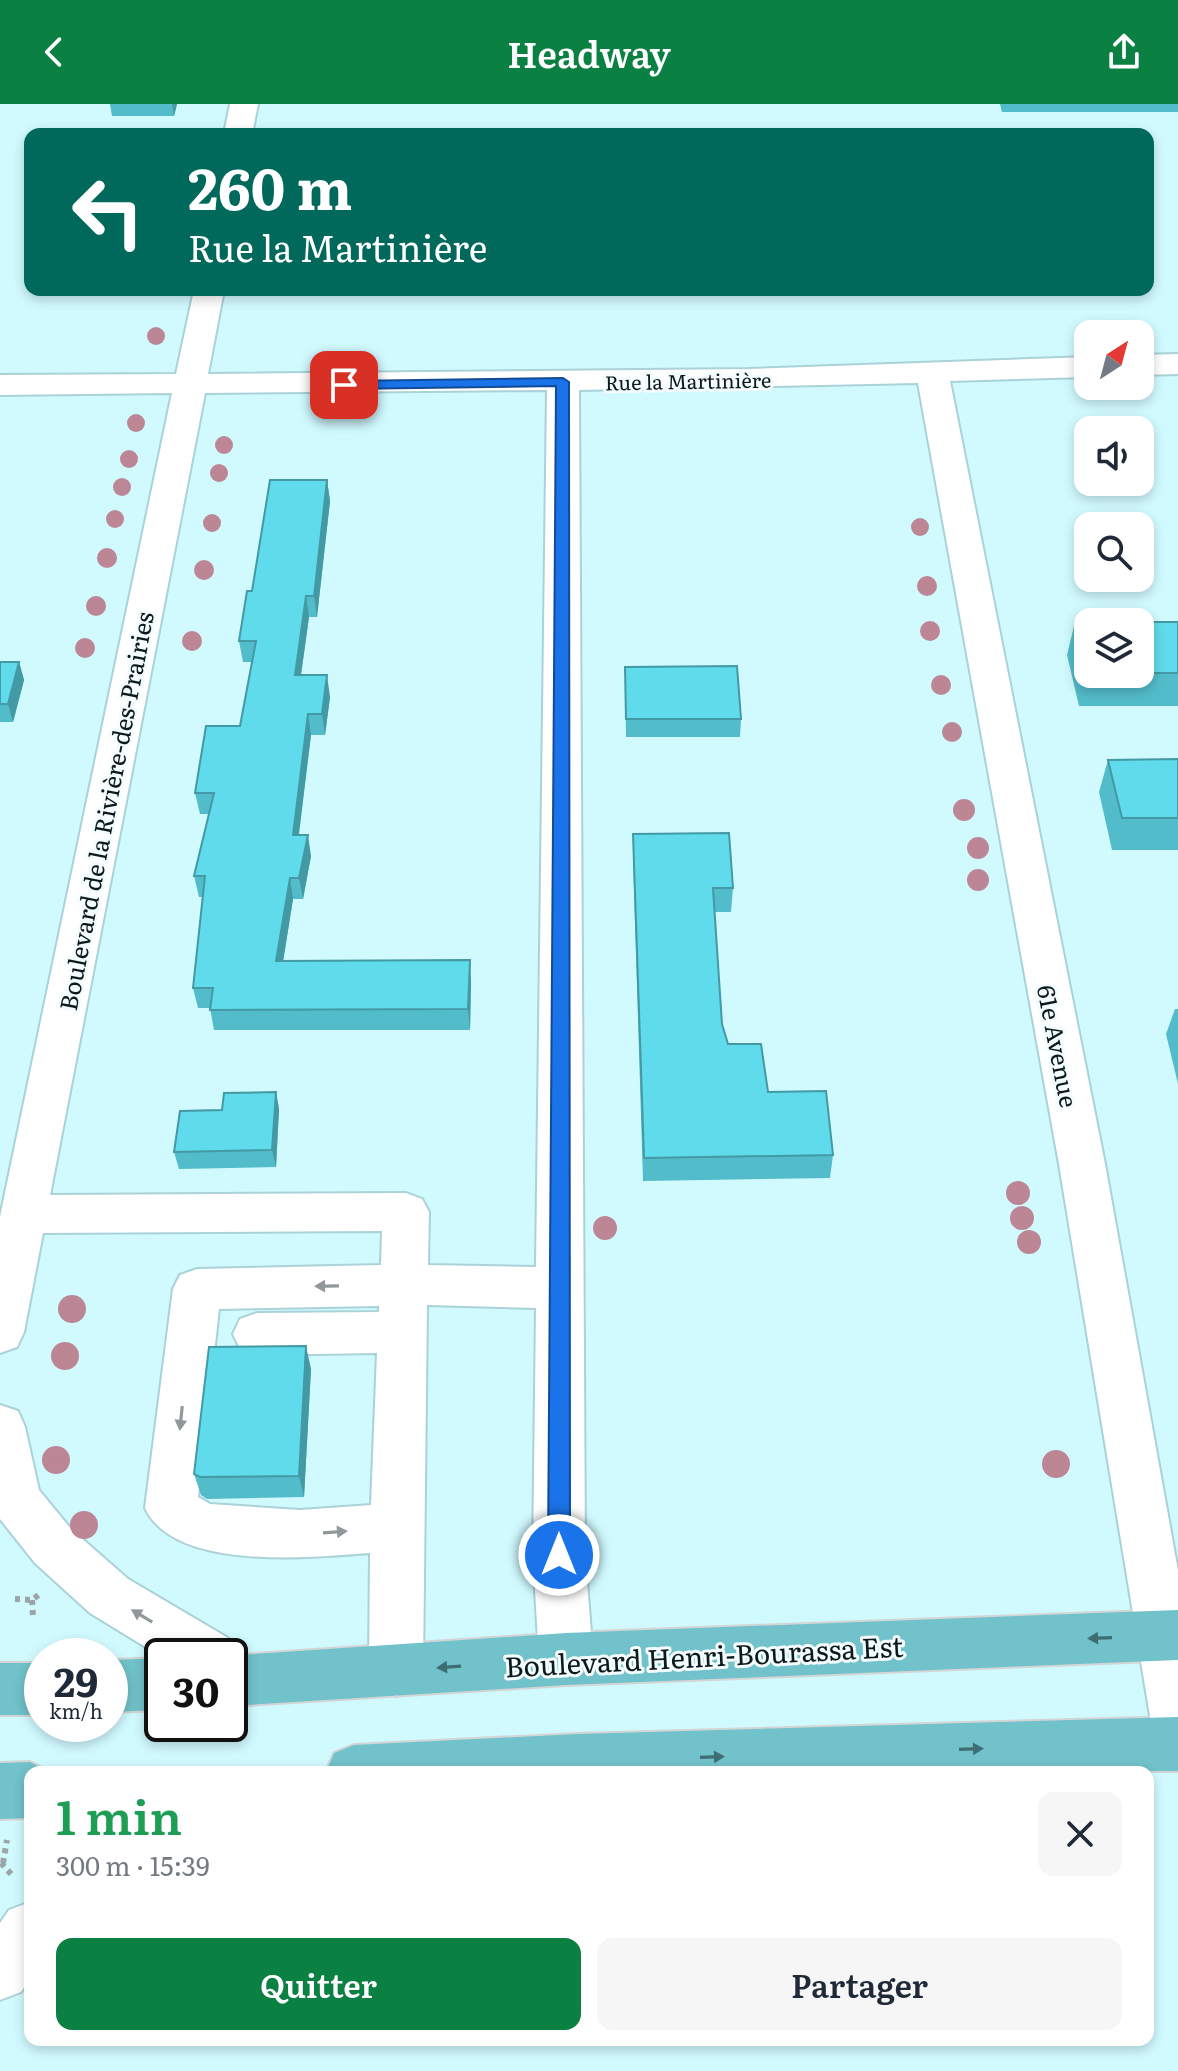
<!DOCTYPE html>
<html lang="fr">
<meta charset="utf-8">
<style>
:root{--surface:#fff;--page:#f6f6f7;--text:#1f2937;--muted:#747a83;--accent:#0b8043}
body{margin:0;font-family:Literata,serif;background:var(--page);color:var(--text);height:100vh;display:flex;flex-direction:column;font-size:30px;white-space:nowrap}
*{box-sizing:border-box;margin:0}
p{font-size:26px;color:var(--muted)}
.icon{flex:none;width:44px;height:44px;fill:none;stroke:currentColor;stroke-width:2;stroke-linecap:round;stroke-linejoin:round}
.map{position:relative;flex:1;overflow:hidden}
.drawer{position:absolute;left:24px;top:1662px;width:1130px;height:280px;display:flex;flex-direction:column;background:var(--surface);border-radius:16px;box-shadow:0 4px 12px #0003}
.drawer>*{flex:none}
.guide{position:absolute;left:24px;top:24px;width:1130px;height:168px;border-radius:16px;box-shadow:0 4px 12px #0003;background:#00695c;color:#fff;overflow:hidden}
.needle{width:52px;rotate:36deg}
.controls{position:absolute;left:1074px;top:216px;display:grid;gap:16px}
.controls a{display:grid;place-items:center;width:80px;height:80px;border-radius:16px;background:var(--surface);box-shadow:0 4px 12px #0003;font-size:40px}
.speed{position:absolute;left:24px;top:1534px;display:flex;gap:16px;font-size:40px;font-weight:700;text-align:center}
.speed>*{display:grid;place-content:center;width:104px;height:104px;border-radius:50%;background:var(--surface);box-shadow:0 4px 12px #0003;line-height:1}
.speed small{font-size:20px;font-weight:400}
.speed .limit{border:4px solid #111;border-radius:12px;background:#fff;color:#111}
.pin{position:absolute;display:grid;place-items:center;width:68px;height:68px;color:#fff;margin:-34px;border-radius:16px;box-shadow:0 4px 12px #0006}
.me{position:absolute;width:88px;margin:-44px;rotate:0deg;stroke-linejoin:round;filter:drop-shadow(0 0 6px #0008)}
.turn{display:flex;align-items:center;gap:28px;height:168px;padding:0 32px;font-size:36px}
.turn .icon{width:104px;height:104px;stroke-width:2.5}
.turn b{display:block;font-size:56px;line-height:68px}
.round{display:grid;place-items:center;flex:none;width:84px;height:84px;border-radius:16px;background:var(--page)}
.overview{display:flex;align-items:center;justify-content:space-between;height:136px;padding:0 32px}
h1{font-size:48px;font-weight:600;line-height:60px;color:#1e9e55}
.button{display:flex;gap:16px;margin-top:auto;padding:16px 32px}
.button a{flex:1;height:92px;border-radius:16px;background:var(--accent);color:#fff;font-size:32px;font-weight:600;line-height:92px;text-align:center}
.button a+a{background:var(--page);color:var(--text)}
header{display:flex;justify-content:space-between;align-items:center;height:104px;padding:0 32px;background:var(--accent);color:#fff;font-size:36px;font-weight:600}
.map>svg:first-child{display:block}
</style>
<header><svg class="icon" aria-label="back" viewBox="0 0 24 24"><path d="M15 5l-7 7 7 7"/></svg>Headway<svg class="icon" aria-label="share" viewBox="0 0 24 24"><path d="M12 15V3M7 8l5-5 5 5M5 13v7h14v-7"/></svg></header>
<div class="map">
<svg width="1178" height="1967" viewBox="0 0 1178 1967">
<rect width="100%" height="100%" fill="#f4fcfd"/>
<path fill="#d1faff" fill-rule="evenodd" d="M 0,0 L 1178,0 L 1178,1967 L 0,1967 ZM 30,30 L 1148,30 L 1148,186 L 30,186 ZM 1088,230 L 1140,230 L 1140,282 L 1088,282 ZM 1088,326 L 1140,326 L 1140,378 L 1088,378 ZM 1088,422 L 1140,422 L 1140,474 L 1088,474 ZM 1088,518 L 1140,518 L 1140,570 L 1088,570 ZM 42,1552 L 110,1552 L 110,1620 L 42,1620 ZM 162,1552 L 230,1552 L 230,1620 L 162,1620 ZM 30,1668 L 1148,1668 L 1148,1936 L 30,1936 Z"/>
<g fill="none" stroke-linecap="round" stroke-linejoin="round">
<defs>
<g id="minor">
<polygon points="230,0 258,0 252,30 224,30"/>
<path d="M 194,186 L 224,186 L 208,270 L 748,265 L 1088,253 L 1088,273 L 950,277 L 1105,1060 L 1178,1467 L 1178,1645 L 1159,1637 L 1151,1618 L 1059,1060 L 918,279 L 579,286 L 585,1451 L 593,1555 L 585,1573 L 566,1581 L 547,1573 L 539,1555 L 533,1451 L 536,1204 L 427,1201 L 423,1566 L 415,1584 L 396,1592 L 377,1584 L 369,1566 L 370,1449 C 311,1453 175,1468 145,1404 L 173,1185 L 180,1171 L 197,1165 L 381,1161 L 382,1127 L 43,1129 L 24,1228 L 17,1243 L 0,1249 L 0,1113 L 172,289 L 0,291 L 0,271 L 176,270 ZM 547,286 L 536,1163 L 428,1161 L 429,1108 L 422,1095 L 406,1089 L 50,1091 L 205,289 ZM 379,1202 L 379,1208 L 257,1209 L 240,1215 L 233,1230 L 240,1245 L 257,1251 L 377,1249 L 371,1401 L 300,1406 L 210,1400 L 198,1393 L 219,1205 Z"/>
<polygon points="1178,250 1178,270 1140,271 1140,251"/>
<polygon points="0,1301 18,1307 25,1323 39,1386 71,1425 128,1475 228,1534 236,1552 230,1565 230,1552 162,1553 90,1509 35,1459 0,1415"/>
<polygon points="30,1798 30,1875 21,1888 0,1896 0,1819 9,1806"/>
</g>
<g id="major">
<polygon points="1178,1506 1178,1556 566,1581 230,1602 230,1552 225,1552 566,1529"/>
<polygon points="162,1554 162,1606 110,1608 110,1556"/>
<rect x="0" y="1559" width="42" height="52"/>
<polygon points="1178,1613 1178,1667 326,1668 334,1649 354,1641 578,1630"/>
<polygon points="30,1658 50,1668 30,1668 30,1714 0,1715 0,1659"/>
</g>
</defs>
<use href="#minor" stroke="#aad2d8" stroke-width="4"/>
<use href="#major" stroke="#d3d6d6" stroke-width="4"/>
<g stroke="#9ba5a7" stroke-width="6" stroke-dasharray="5 5" stroke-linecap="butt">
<polyline points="15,1495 32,1496 40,1490"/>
<polyline points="32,1496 33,1513"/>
<polyline points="1,1759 12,1771"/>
<polyline points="3,1759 7,1736"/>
</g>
<use href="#minor" fill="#fff" fill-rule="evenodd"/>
<use href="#major" fill="#71c2ca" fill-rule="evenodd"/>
</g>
<g fill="#bc8695">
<circle cx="156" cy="232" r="9"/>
<circle cx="136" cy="319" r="9"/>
<circle cx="224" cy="341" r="9"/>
<circle cx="129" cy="355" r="9"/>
<circle cx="219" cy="369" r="9"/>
<circle cx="122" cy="383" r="9"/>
<circle cx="115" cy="415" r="9"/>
<circle cx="212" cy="419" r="9"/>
<circle cx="920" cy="423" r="9"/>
<circle cx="107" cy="454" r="10"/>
<circle cx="204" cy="466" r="10"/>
<circle cx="927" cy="482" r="10"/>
<circle cx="96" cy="502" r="10"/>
<circle cx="930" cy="527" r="10"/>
<circle cx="192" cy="537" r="10"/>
<circle cx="85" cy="544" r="10"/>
<circle cx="941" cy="581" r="10"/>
<circle cx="952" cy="628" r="10"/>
<circle cx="964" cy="706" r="11"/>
<circle cx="978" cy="744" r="11"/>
<circle cx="978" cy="776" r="11"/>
<circle cx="1018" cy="1089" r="12"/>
<circle cx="1022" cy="1114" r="12"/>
<circle cx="605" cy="1124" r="12"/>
<circle cx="1029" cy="1138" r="12"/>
<circle cx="72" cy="1205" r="14"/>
<circle cx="65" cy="1252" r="14"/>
<circle cx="56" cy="1356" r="14"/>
<circle cx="1056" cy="1360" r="14"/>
<circle cx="84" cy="1421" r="14"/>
</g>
<g fill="#53bcca">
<polygon points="110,0 177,0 174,12 112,12"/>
<polygon points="1000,0 1178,0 1178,8 1002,8"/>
<polygon points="327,376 330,397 317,513 309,513 301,571 330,593 325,631 311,631 299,731 311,752 303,795 293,795 283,857 471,877 470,926 214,926 210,904 198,904 193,884 203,793 199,793 194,772 209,710 200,710 195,689 240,622 252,558 243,558 239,537 252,487"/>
<polygon points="1075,518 1088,518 1088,570 1140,570 1140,518 1178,518 1178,602 1079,602 1067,551"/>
<polygon points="0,558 19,558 24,576 13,618 0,618"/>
<polygon points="625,563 741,615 740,633 626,633"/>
<polygon points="1178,655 1178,746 1112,746 1099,688 1108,656"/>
<polygon points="633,730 733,784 731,808 714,808 722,920 728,940 768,988 833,1051 830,1074 643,1077 633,754"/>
<polygon points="1175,905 1178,905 1178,980 1166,930"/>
<polygon points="276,988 279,1005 276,1063 179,1065 174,1048 222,1006"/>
<polygon points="311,1265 304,1393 207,1395 201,1391 194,1370"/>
</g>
<g fill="#4399a4">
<polygon points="172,0 177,0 174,12"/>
<polygon points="327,376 330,397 317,513 314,492"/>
<polygon points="306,492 309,513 298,592 295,571"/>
<polygon points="19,558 24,576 13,618 8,600"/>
<polygon points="327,571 330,593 325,631 322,610"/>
<polygon points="308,610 311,631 296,751 293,731"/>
<polygon points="308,731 311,752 303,795 299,774"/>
<polygon points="290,774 293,795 280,877 276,857"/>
<polygon points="470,856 471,877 470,926 468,905"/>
<polygon points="276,988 279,1005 276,1063 272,1046"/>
<polygon points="306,1242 311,1265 304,1393 299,1372"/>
</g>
<g fill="#60dbeb" stroke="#4399a4" stroke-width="2">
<polygon points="270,376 327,376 314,492 306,492 295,571 327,571 322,610 308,610 293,731 308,731 299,774 290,774 276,857 470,856 468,905 210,906 213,884 193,884 205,772 194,772 214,689 195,689 206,622 240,622 256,537 239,537 247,487 252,487"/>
<polygon points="1075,518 1088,518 1088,569 1087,569"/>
<polygon points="1126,518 1178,518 1178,569 1140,569 1140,518"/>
<polygon points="0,558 19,558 8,600 0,600"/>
<polygon points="737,562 741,615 626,615 625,563"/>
<polygon points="1178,655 1178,714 1122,714 1108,656"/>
<polygon points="729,729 733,784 713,784 722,920 728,940 761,940 768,988 826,987 833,1051 644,1054 633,730"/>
<polygon points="276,988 272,1046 174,1048 180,1007 222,1006 224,989"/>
<polygon points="306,1242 299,1372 200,1373 194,1370 209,1243"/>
</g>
<defs><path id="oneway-solid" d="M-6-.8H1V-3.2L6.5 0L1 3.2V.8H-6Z" transform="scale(2)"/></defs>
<g fill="#919899">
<use href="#oneway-solid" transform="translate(327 1182) rotate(179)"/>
<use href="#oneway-solid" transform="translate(181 1314) rotate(96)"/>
<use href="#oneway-solid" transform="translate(335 1428) rotate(-4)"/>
<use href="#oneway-solid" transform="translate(142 1512) rotate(-149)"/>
</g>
<g fill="#3e6e73">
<use href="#oneway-solid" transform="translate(1100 1534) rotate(178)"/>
<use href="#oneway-solid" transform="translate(449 1563) rotate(176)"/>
<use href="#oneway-solid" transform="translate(971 1645) rotate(-2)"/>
<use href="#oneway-solid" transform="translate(712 1653) rotate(-2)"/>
</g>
<polygon fill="#1a73e8" stroke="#114b97" stroke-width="2" points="563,274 569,278 570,1451 566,1458 559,1461 551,1458 548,1451 556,282 344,285 338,281 344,277"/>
<g text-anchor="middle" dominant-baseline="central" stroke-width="6" stroke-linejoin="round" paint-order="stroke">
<g font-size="20" fill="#0b1a1c" stroke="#f4fcfd">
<text transform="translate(688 276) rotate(-1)">Rue la Martinière</text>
</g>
<g font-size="24" fill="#0b1a1c" stroke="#f4fcfd">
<text transform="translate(105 707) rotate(-79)">Boulevard de la Rivière-des-Prairies</text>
<text transform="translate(1059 942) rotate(79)">61e Avenue</text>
</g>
<g font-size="28" fill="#0b1a1c" stroke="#f4fcfd">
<text transform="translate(704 1551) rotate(-3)">Boulevard Henri-Bourassa Est</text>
</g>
</g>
</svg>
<div class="controls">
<a><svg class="needle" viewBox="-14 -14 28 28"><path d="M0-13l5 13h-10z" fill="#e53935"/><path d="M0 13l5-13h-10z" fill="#747a83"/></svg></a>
<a><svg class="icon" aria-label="sound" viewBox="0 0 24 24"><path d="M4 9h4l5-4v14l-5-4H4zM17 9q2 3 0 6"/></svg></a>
<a><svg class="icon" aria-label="search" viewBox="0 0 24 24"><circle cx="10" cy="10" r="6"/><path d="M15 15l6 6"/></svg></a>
<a><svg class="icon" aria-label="layers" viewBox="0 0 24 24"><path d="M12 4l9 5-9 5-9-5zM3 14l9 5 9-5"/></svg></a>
</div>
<div class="speed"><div>29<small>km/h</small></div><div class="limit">30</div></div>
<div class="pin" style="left:344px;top:281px;background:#d93025"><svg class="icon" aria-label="arrive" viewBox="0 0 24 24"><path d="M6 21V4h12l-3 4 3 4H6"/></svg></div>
<svg class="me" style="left:559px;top:1451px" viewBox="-20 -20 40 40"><circle r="17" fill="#1a73e8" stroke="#fff" stroke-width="3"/><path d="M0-11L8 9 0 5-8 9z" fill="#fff"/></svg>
<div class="guide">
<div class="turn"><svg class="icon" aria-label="left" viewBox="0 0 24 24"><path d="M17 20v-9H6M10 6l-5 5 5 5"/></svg><div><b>260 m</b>Rue la Martinière</div></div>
</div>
<section class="drawer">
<div class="overview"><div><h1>1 min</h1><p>300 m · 15:39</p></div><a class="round"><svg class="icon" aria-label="close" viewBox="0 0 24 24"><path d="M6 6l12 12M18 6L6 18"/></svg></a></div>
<div class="button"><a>Quitter</a><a>Partager</a></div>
</section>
</div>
